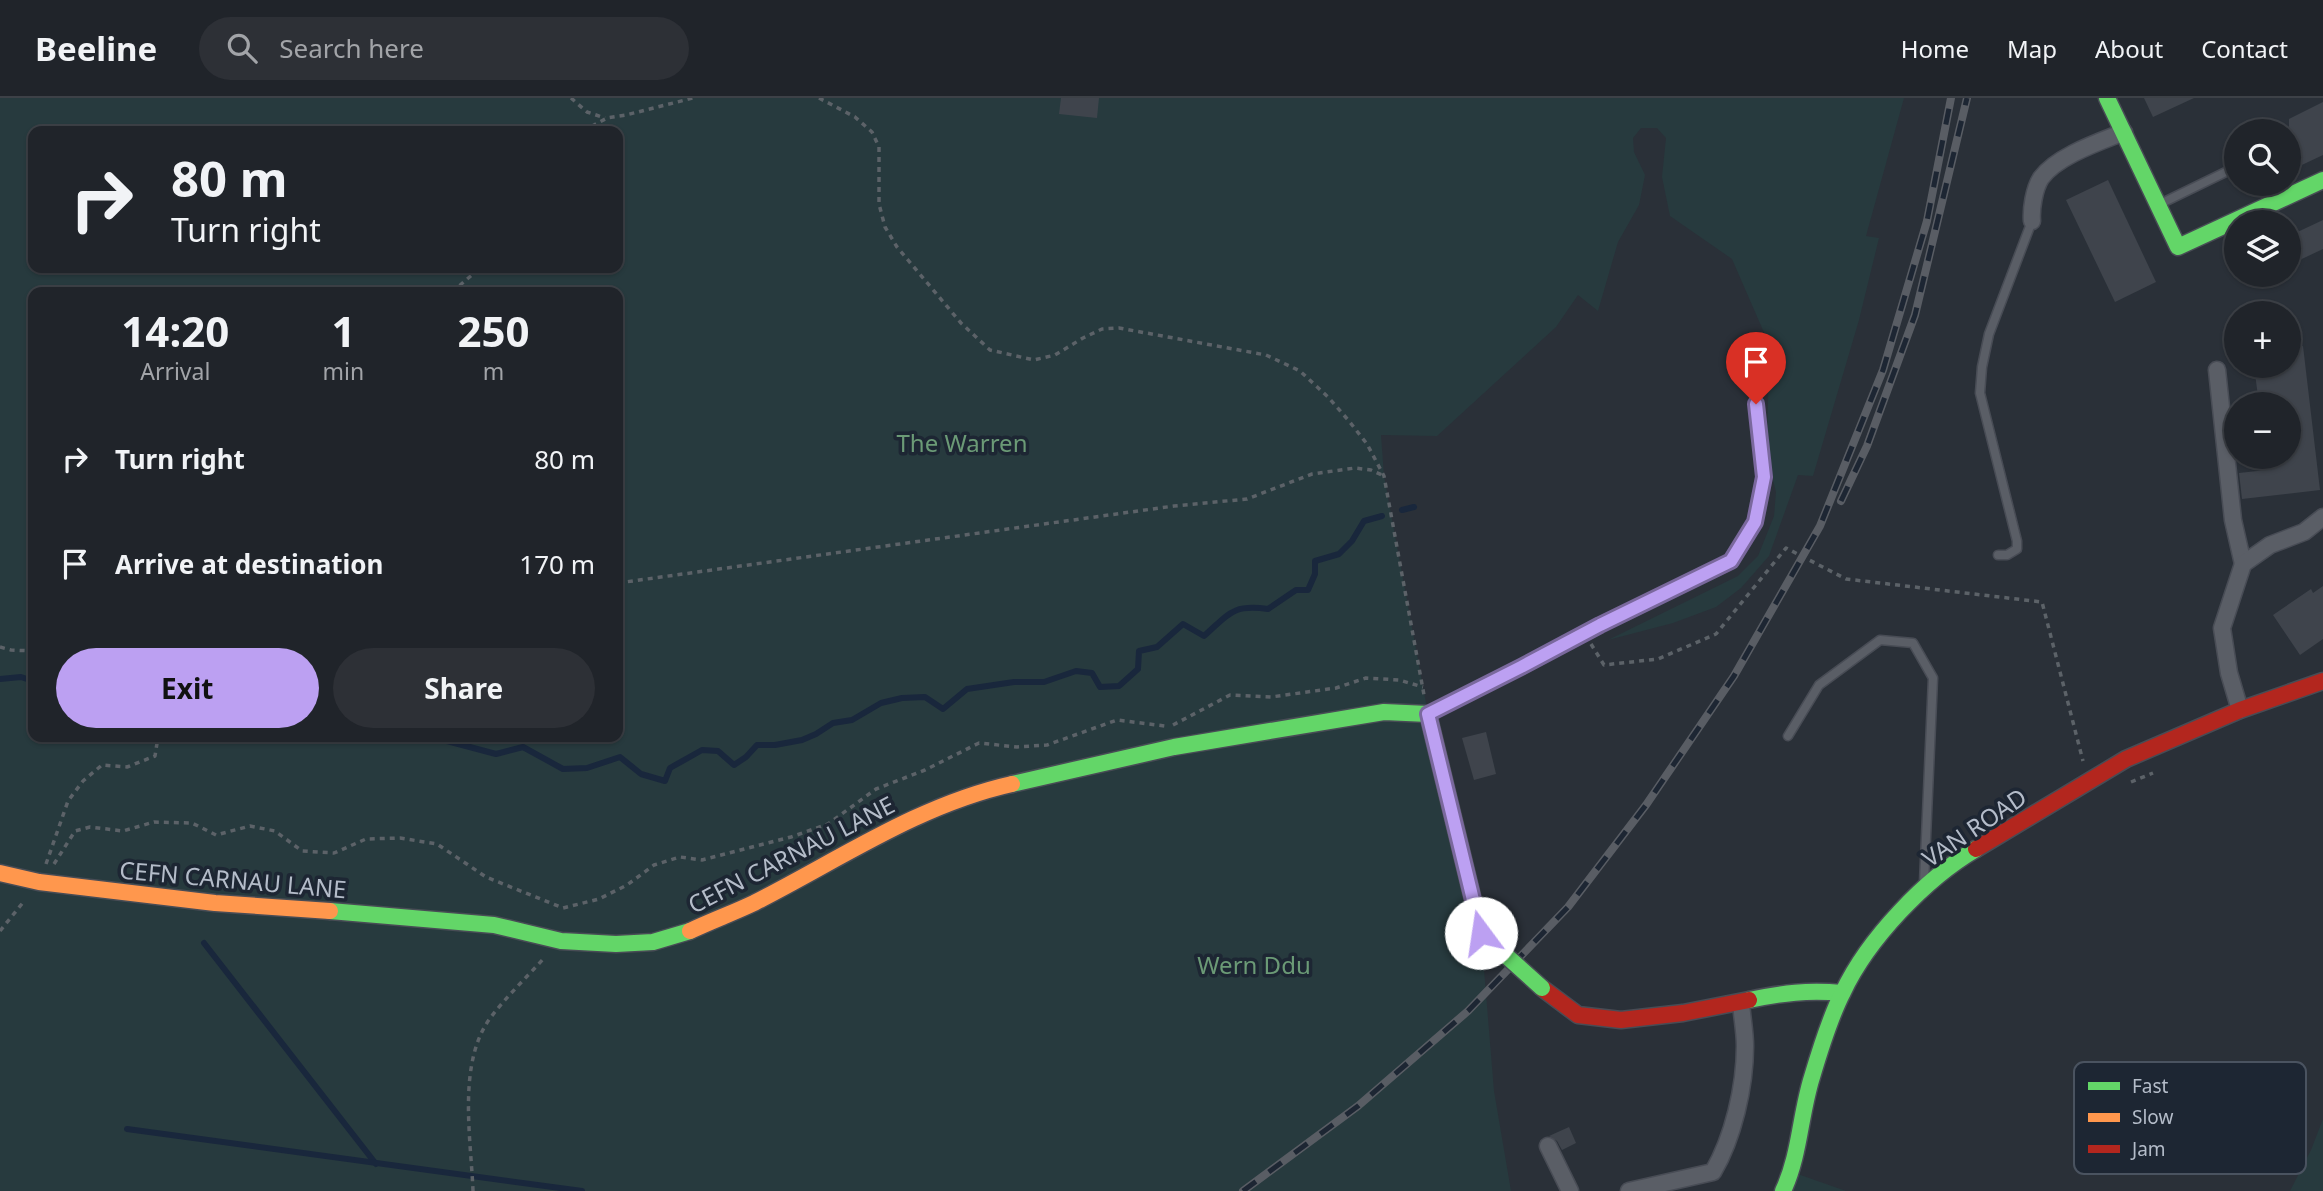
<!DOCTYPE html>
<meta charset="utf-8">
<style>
:root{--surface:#20242a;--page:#2d3036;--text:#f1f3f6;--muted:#a2a4a8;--line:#3d4147;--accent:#bca0f2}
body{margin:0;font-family:"Noto Sans",sans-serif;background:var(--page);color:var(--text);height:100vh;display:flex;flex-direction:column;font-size:26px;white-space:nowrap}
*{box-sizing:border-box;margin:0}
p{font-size:23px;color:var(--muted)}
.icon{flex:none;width:38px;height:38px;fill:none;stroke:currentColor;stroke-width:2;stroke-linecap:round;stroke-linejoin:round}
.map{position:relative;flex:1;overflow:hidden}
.sheet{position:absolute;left:28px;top:189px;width:595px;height:455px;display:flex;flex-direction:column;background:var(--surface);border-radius:14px;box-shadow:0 2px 5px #0004,0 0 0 2px var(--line)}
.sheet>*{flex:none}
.banner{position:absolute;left:28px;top:28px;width:595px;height:147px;border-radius:14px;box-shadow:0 2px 5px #0004,0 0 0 2px var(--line);background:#20242a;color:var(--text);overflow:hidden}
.tools{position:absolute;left:2224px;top:21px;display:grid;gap:14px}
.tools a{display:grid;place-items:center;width:77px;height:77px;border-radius:50%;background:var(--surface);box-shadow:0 2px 5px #0004,0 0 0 2px var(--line);font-size:35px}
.pin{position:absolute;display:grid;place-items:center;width:60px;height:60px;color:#fff;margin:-72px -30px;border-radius:50% 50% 50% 0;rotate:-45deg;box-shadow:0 0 7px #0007}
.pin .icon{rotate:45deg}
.me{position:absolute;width:77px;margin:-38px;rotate:346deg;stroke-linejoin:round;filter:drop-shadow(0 0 5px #0008)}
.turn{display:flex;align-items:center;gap:24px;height:147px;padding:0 28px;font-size:32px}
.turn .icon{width:91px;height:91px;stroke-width:2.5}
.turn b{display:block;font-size:49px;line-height:60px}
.eta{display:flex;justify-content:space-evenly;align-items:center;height:119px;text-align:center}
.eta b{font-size:42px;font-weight:700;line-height:49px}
.action{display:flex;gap:14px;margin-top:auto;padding:14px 28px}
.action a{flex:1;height:80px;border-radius:42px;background:var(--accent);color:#111;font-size:28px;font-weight:700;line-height:80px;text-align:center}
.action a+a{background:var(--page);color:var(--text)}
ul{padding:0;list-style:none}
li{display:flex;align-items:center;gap:21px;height:105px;padding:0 28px}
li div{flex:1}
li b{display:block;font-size:26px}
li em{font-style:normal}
header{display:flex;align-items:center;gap:42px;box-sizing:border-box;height:98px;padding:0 35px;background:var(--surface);border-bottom:2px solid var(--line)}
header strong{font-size:33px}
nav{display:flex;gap:38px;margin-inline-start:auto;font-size:24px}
.search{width:490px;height:63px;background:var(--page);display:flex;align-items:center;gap:18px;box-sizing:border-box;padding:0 24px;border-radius:38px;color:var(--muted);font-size:26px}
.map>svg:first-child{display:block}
</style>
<header>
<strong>Beeline</strong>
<div class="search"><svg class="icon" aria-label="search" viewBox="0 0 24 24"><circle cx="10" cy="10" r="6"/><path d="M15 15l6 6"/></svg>Search here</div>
<nav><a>Home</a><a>Map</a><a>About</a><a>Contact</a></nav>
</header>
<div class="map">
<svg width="2323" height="1093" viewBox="0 0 2323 1093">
<rect width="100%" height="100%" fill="#2a3038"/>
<g fill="#273a3e" fill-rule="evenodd">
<path d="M 0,0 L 1904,0 L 1866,138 L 1879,140 L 1859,222 L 1813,378 L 1798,377 L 1769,458 L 1741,490 L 1716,509 L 1673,525 L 1608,542 L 1738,478 L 1758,458 L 1774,418 L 1776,394 L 1767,359 L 1769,246 L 1732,161 L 1670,118 L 1662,79 L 1666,40 L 1657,30 L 1641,30 L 1633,40 L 1634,54 L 1645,77 L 1639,107 L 1618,144 L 1598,213 L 1578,197 L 1556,229 L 1437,338 L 1381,337 L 1384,378 L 1428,616 L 1481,835 L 1494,993 L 1511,1093 L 0,1093 ZM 33,33 L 618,33 L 618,170 L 33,170 ZM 33,194 L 618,194 L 618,639 L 33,639 Z"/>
<polygon points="2323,1021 2323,1093 2290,1093 2311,1052"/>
<polygon points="1792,1074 1846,1093 1783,1093"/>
</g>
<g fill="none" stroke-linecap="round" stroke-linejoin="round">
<g stroke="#19273c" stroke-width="6">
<polyline points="1402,412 1414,409"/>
<polyline points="0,581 21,579 33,583"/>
<path d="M 432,639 L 496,656 L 523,649 L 563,671 L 587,670 L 620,659 L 641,676 L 665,683 L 670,670 L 702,652 L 718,653 L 734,667 L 746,659 L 757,647 L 775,647 L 802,642 L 816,636 L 833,625 L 852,622 L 881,605 L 902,600 L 925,599 L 943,611 L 967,591 L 1014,584 L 1044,584 L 1076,573 L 1092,575 L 1100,589 L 1119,588 L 1138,571 L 1139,553 L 1157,549 L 1183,526 L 1204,538 C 1229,516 1232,506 1268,511 L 1296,492 L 1308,492 L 1315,476 L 1315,463 L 1339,456 L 1352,443 L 1364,423 L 1382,418"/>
<polyline points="204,845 376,1066"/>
<polyline points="127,1031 582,1093"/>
</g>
</g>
<g fill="#3f444c">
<polygon points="1061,0 1099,0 1097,20 1059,16"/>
<polygon points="2144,0 2194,0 2153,19"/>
<polygon points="2323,4 2323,57 2289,73 2289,21"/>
<polygon points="2108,82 2156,184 2115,204 2066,102"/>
<polygon points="2323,122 2323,151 2289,167 2289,138"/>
<polygon points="2303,248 2320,392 2242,401 2239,375 2266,372 2265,359 2289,359 2289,306 2259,306 2254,268 2289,268 2289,249"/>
<polygon points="2323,488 2323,541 2300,557 2273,517 2311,491 2313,495"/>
<polygon points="1486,634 1496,676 1474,682 1462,640"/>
<polygon points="1569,1029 1576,1045 1562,1052 1557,1043 1549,1038"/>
</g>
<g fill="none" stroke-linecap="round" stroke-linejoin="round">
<defs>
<g id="lane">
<polyline points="2160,106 2236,69"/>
<polyline points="1998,457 2007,457 2017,451 2017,443 1980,295 1982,269 1989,236 2032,123"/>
<polyline points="1430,614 1521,569 1600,527 1731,463 1755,424 1764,379 1756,306"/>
<polyline points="1788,638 1819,587 1880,542 1913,545 1933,580 1924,785"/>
</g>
<g id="street">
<path d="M 2032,123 C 2031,111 2034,91 2041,80 C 2057,58 2099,44 2124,34"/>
<polyline points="2217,272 2233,422 2243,466"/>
<polyline points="2240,612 2229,575 2222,530 2243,466 2270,447 2304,434 2323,419"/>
<polyline points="1548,1048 1570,1093"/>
<path d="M 1629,1093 L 1713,1074 C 1733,1040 1745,989 1745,948 C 1745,934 1742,919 1741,905"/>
</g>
<g id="fast">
<polyline points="2107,0 2178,149 2323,82"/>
<polyline points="1012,686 1174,649 1384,614 1428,616 1481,835"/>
<polyline points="330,813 494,827 561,843 616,846 653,844 690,833"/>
<path d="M 1749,902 C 1782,895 1808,892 1842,895"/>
<path d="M 1783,1093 C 1800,1057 1800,1017 1812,979 C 1820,952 1830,919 1843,894 C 1868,841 1925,781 1976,751"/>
</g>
<g id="slow">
<polyline points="0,775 39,784 215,805 330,813"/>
<path d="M 690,833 C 711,823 733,815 754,805 C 839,762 918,707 1012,686"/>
</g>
<g id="jam">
<polyline points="1976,751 2126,661 2240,612 2323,583"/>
<polyline points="1542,890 1578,917 1621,922 1683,915 1749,902"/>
</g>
</defs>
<use href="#lane" stroke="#484c55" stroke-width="11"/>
<use href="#street" stroke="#484c55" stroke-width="19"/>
<use href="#fast" stroke="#484c55" stroke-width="19"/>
<use href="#slow" stroke="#484c55" stroke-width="19"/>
<use href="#jam" stroke="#484c55" stroke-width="19"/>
<g stroke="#5c6268" stroke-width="3.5" stroke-dasharray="5 5" stroke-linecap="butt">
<polyline points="571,0 587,14 605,20"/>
<polyline points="819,0 855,19 872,34 879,49 879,106 885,129 897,149 961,225 990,252 1034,262 1055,257 1083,240 1102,231 1119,230 1266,257 1300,273 1328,299 1349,323 1367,346 1384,378 1424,597"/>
<polyline points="583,33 607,20 626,17 693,0"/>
<polyline points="452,194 480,170"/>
<polyline points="618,485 1174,408 1247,401 1312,376 1355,370 1371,372 1382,377"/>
<polyline points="1591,546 1604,567 1658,561 1716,536 1786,450 1846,481 2042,504 2083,663"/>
<polyline points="0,549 11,552 33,553"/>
<polyline points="1173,627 1230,597 1271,599 1336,590 1366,580 1399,582 1423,589"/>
<polyline points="2131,684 2153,675"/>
<polyline points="46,766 68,703 83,683 102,667 127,669 155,658 158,639"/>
<polyline points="54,766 75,733 90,729 123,733 154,724 192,725 216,737 250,728 275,733 302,753 334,755 366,741 400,740 437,746 486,779 563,810 599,801 627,787 654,767 680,759 702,762 791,739 828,726 876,691 925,672 979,645 1017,649 1047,647 1117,622 1165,628"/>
<polyline points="0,833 25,802"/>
<path d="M 473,1093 C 471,1040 457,964 491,919 C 507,898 527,879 545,859"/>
</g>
<use href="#lane" stroke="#5a5e66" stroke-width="8"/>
<use href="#street" stroke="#5a5e66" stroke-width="16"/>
<use href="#fast" stroke="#63d668" stroke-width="16"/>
<use href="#slow" stroke="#ff974d" stroke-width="16"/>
<use href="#jam" stroke="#b3261e" stroke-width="16"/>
<defs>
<g id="rail">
<polyline points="1841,403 1867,348 1915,217 1967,0"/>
<polyline points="1243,1093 1358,1008 1468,913 1568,809 1646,707 1734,578 1820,428 1883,272 1927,123 1951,0"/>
</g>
</defs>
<use href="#rail" stroke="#595d64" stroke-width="8"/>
<use href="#rail" stroke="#1d2633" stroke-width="5" stroke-dasharray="16" stroke-linecap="butt"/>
<defs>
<polyline id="fast-bridge" points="1481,835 1542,890"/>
</defs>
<use href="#fast-bridge" stroke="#484c55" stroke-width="19" stroke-linecap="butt"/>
<use href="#fast-bridge" stroke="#63d668" stroke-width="16"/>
</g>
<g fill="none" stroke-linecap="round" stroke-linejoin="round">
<defs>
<polyline id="route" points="1481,835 1428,616 1521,569 1600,527 1731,463 1755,424 1764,379 1756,306"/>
</defs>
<use href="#route" stroke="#7a689d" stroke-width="18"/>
<use href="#route" stroke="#bca0f2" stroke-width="12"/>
</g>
<g text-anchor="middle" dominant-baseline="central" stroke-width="7" stroke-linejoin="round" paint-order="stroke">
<g font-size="24" fill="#6b9a76" stroke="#1d2633">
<text x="962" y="344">The Warren</text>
<text x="1254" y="866">Wern Ddu</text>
</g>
<g font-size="24" fill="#b4bcc9" stroke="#1d2633">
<text transform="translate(1974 729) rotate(-34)">VAN ROAD</text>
<text transform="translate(791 756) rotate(-27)">CEFN CARNAU LANE</text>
<text transform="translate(233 781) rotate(5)">CEFN CARNAU LANE</text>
</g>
</g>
<rect x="2074" y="964" width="232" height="112" rx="10" fill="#1d2633" stroke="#4a5360" stroke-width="2"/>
<rect x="2088" y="984" width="32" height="8" fill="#63d668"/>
<rect x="2088" y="1015" width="32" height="9" fill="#ff974d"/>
<rect x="2088" y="1047" width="32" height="8" fill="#b3261e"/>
<g font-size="19" fill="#b4bcc9">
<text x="2132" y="995">Fast</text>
<text x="2132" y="1026">Slow</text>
<text x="2132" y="1058">Jam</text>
</g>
</svg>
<div class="tools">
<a><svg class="icon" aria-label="search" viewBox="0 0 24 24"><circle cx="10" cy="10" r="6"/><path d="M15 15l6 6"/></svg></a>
<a><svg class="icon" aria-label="layers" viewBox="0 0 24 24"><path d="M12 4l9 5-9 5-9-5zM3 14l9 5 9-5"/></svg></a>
<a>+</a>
<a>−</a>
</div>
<div class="pin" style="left:1756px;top:306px;background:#d93025"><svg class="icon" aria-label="arrive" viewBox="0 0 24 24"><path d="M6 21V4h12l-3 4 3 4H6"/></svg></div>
<svg class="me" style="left:1481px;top:835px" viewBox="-20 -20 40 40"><circle r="19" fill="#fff"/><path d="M0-13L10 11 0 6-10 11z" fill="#bca0f2"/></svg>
<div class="banner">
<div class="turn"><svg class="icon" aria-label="right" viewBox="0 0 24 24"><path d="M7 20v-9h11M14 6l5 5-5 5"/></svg><div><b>80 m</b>Turn right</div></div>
</div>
<section class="sheet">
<div class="eta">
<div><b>14:20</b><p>Arrival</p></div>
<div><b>1</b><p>min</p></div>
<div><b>250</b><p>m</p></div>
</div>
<ul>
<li><svg class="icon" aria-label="right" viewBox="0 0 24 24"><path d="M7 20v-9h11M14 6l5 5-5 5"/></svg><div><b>Turn right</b></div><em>80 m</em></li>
<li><svg class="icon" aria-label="arrive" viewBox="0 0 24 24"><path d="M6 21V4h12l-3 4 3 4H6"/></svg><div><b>Arrive at destination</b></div><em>170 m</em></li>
</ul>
<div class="action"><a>Exit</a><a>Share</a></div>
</section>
</div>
